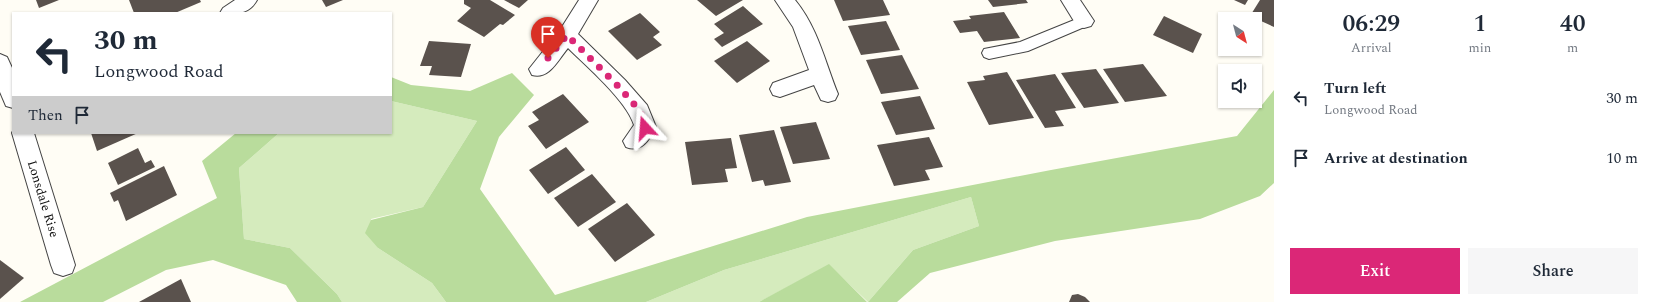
<!DOCTYPE html>
<style>
:root{--surface:#fff;--page:#f6f6f7;--text:#1f2937;--muted:#747a83;--accent:#db2777}
body{margin:0;font-family:Spectral,serif;background:var(--page);color:var(--text);height:100vh;display:flex;flex-direction:column;font-size:15px;white-space:nowrap}
*{box-sizing:border-box;margin:0}
p{font-size:13px;color:var(--muted)}
.icon{flex:none;width:22px;height:22px;fill:none;stroke:currentColor;stroke-width:2;stroke-linecap:round;stroke-linejoin:round}
.map{position:relative;flex:1;overflow:hidden}
.sheet{display:flex;flex-direction:column;background:var(--surface);width:380px}
.sheet>*{flex:none}
.hud{position:absolute;left:12px;top:12px;width:380px;height:122px;border-radius:0px;box-shadow:0 1px 3px #0004;background:#fff;color:var(--text);overflow:hidden}
.needle{width:26px;rotate:144deg}
.fabs{position:absolute;left:1218px;top:12px;display:grid;gap:8px}
.fabs a{display:grid;place-items:center;width:44px;height:44px;border-radius:0px;background:var(--surface);box-shadow:0 1px 3px #0004;font-size:20px}
.pin{position:absolute;display:grid;place-items:center;width:34px;height:34px;color:#fff;margin:-41px -17px;border-radius:50% 50% 50% 0;rotate:-45deg;box-shadow:0 0 4px #0007}
.pin .icon{rotate:45deg}
.me{position:absolute;width:44px;margin:-22px;rotate:341deg;stroke-linejoin:round;filter:drop-shadow(0 0 3px #0008)}
.turn{display:flex;align-items:center;gap:14px;height:84px;padding:0 16px;font-size:18px}
.turn .icon{width:52px;height:52px;stroke-width:2.5}
.turn b{display:block;font-size:28px;line-height:34px}
.then{display:flex;align-items:center;height:38px;padding:0 16px;background:#0003;gap:8px;font-size:15px}
.eta{display:flex;justify-content:space-evenly;align-items:center;height:68px;text-align:center}
.eta b{font-size:24px;font-weight:600;line-height:28px}
.action{display:flex;gap:8px;margin-top:auto;padding:8px 16px}
.action a{flex:1;height:46px;border-radius:0px;background:var(--accent);color:#fff;font-size:16px;font-weight:600;line-height:46px;text-align:center}
.action a+a{background:var(--page);color:var(--text)}
ul{padding:0;list-style:none}
li{display:flex;align-items:center;gap:12px;height:60px;padding:0 16px}
li div{flex:1}
li b{display:block;font-size:15px}
li em{font-style:normal}
main{display:flex;flex:1;min-height:0}
.map>svg:first-child{display:block}
</style>
<main>
<div class="map">
<svg width="1274" height="302" viewBox="0 0 1274 302">
<rect width="100%" height="100%" fill="#fffdf5"/>
<g fill="#d5ebbd">
<polygon points="391,101 477,121 423,207 371,219 378,248 432,283 446,302 342,302 337,294 290,248 244,239 239,168 279,133 391,133"/>
<polygon points="971,197 979,226 913,250 868,302 829,265 759,302 646,302 724,270"/>
</g>
<g fill="#b9dc9c">
<polygon points="512,73 534,95 499,137 480,189 555,295 807,217 1051,170 1237,136 1274,90 1274,183 1260,196 1200,219 1055,241 930,273 897,302 868,302 913,250 979,226 971,197 724,270 646,302 446,302 432,283 378,248 365,233 371,220 423,207 477,121 391,101 391,77 411,85 470,91"/>
<polygon points="236,133 279,133 239,168 244,239 290,248 337,294 342,302 297,302 286,285 213,260 166,270 103,302 20,302 217,198 202,161"/>
<polygon points="829,264 867,302 759,302"/>
</g>
<g fill="#5a524d">
<polygon points="36,0 59,0 39,8"/>
<polygon points="129,0 200,0 201,2 175,13 134,13"/>
<polygon points="322,0 343,0 326,7"/>
<polygon points="464,0 490,0 515,15 503,25 500,24 484,37 457,21 471,8 464,4"/>
<polygon points="504,0 528,0 519,8"/>
<polygon points="697,0 743,0 716,16"/>
<polygon points="834,0 883,0 890,15 843,21"/>
<polygon points="988,0 1026,0 1028,3 993,7"/>
<polygon points="1234,0 1248,0 1245,5"/>
<polygon points="1260,0 1274,0 1274,27 1250,16"/>
<polygon points="743,6 763,24 722,47 714,39 724,33 714,24"/>
<polygon points="1004,12 1020,38 984,42 977,31 960,33 953,21 971,19 969,16"/>
<polygon points="640,13 660,32 653,37 662,45 637,60 608,31"/>
<polygon points="1164,16 1202,34 1193,53 1153,35"/>
<polygon points="886,21 900,50 861,55 848,26"/>
<polygon points="429,41 471,44 461,77 429,75 432,66 420,66"/>
<polygon points="747,41 770,61 737,83 714,61"/>
<polygon points="902,55 919,89 881,94 866,60"/>
<polygon points="1143,64 1167,96 1125,102 1103,69"/>
<polygon points="1096,69 1119,103 1084,108 1061,73"/>
<polygon points="1007,72 1034,118 989,125 967,82 985,80 983,76"/>
<polygon points="1055,74 1076,108 1055,111 1064,126 1045,128 1016,80"/>
<polygon points="563,94 589,122 546,149 528,126 539,120 532,112"/>
<polygon points="920,96 935,129 896,135 881,102"/>
<polygon points="816,122 830,159 793,164 780,127"/>
<polygon points="774,130 791,182 765,186 763,180 752,182 739,135"/>
<polygon points="91,133 138,133 97,151"/>
<polygon points="929,137 943,167 925,170 930,180 894,186 877,145"/>
<polygon points="731,138 737,168 725,169 728,182 692,185 685,142"/>
<polygon points="566,147 585,170 548,194 529,170"/>
<polygon points="138,148 145,163 151,160 155,167 118,185 108,163"/>
<polygon points="164,166 177,195 126,221 118,200 114,202 110,193"/>
<polygon points="592,174 616,202 578,227 554,198"/>
<polygon points="627,203 655,235 615,262 588,229"/>
<polygon points="0,260 24,278 0,299"/>
<polygon points="181,279 191,302 139,302"/>
<polygon points="1078,294 1085,297 1090,302 1069,302 1072,295"/>
</g>
<g fill="none" stroke-linecap="round" stroke-linejoin="round">
<defs>
<polygon id="service" points="1084,16 1089,17 1091,21 1089,25 1028,51 989,59 984,57 982,53 984,49 1020,42"/>
<g id="minor">
<path d="M 235,0 L 257,0 C 248,16 236,13 220,13 L 223,8 Z"/>
<path d="M 579,0 L 598,0 L 578,34 L 625,80 L 647,105 L 656,127 C 649,140 642,153 626,147 L 623,141 L 634,125 C 626,100 587,67 568,48 C 558,60 549,80 532,75 L 529,69 L 560,30 Z"/>
<path d="M 775,0 L 795,0 C 818,28 825,62 838,94 L 835,100 L 828,102 L 821,100 L 814,85 L 780,97 L 773,95 L 770,89 L 773,83 L 809,70 L 793,27 Z"/>
<polygon points="1061,0 1080,0 1094,21 1091,26 1084,28 1077,26"/>
<polygon points="0,54 7,57 13,70 13,108 6,106 0,92"/>
<polygon points="13,131 13,133 34,133 75,265 72,273 63,276 54,273 51,265 12,133"/>
</g>
</defs>
<use href="#service" stroke="#444" stroke-width="2"/>
<use href="#minor" stroke="#444" stroke-width="2"/>
<use href="#service" fill="#fff" fill-rule="evenodd"/>
<use href="#minor" fill="#fff" fill-rule="evenodd"/>
</g>
<g fill="none" stroke-linecap="round" stroke-linejoin="round">
<polyline stroke="#db2777" stroke-width="7" stroke-dasharray="0 12.6" points="548,58 567,35 618,86 640,111 645,128"/>
</g>
<g text-anchor="middle" dominant-baseline="central" stroke-width="4" stroke-linejoin="round" paint-order="stroke">
<g font-size="13" fill="#111" stroke="#fff">
<text transform="translate(43 199) rotate(73)">Lonsdale Rise</text>
</g>
</g>
</svg>
<div class="fabs">
<a><svg class="needle" viewBox="-14 -14 28 28"><path d="M0-13l5 13h-10z" fill="#e53935"/><path d="M0 13l5-13h-10z" fill="#747a83"/></svg></a>
<a><svg class="icon" aria-label="sound" viewBox="0 0 24 24"><path d="M4 9h4l5-4v14l-5-4H4zM17 9q2 3 0 6"/></svg></a>
</div>
<div class="pin" style="left:548px;top:58px;background:#d93025"><svg class="icon" aria-label="arrive" viewBox="0 0 24 24"><path d="M6 21V4h12l-3 4 3 4H6"/></svg></div>
<svg class="me" style="left:645px;top:128px" viewBox="-20 -20 40 40"><path d="M0-17L14 15 0 8-14 15z" fill="#db2777" stroke="#fff" stroke-width="4"/></svg>
<div class="hud">
<div class="turn"><svg class="icon" aria-label="left" viewBox="0 0 24 24"><path d="M17 20v-9H6M10 6l-5 5 5 5"/></svg><div><b>30 m</b>Longwood Road</div></div>
<div class="then">Then<svg class="icon" aria-label="arrive" viewBox="0 0 24 24"><path d="M6 21V4h12l-3 4 3 4H6"/></svg></div>
</div>
</div>
<section class="sheet">
<div class="eta">
<div><b>06:29</b><p>Arrival</p></div>
<div><b>1</b><p>min</p></div>
<div><b>40</b><p>m</p></div>
</div>
<ul>
<li><svg class="icon" aria-label="left" viewBox="0 0 24 24"><path d="M17 20v-9H6M10 6l-5 5 5 5"/></svg><div><b>Turn left</b><p>Longwood Road</p></div><em>30 m</em></li>
<li><svg class="icon" aria-label="arrive" viewBox="0 0 24 24"><path d="M6 21V4h12l-3 4 3 4H6"/></svg><div><b>Arrive at destination</b></div><em>10 m</em></li>
</ul>
<div class="action"><a>Exit</a><a>Share</a></div>
</section>
</main>
